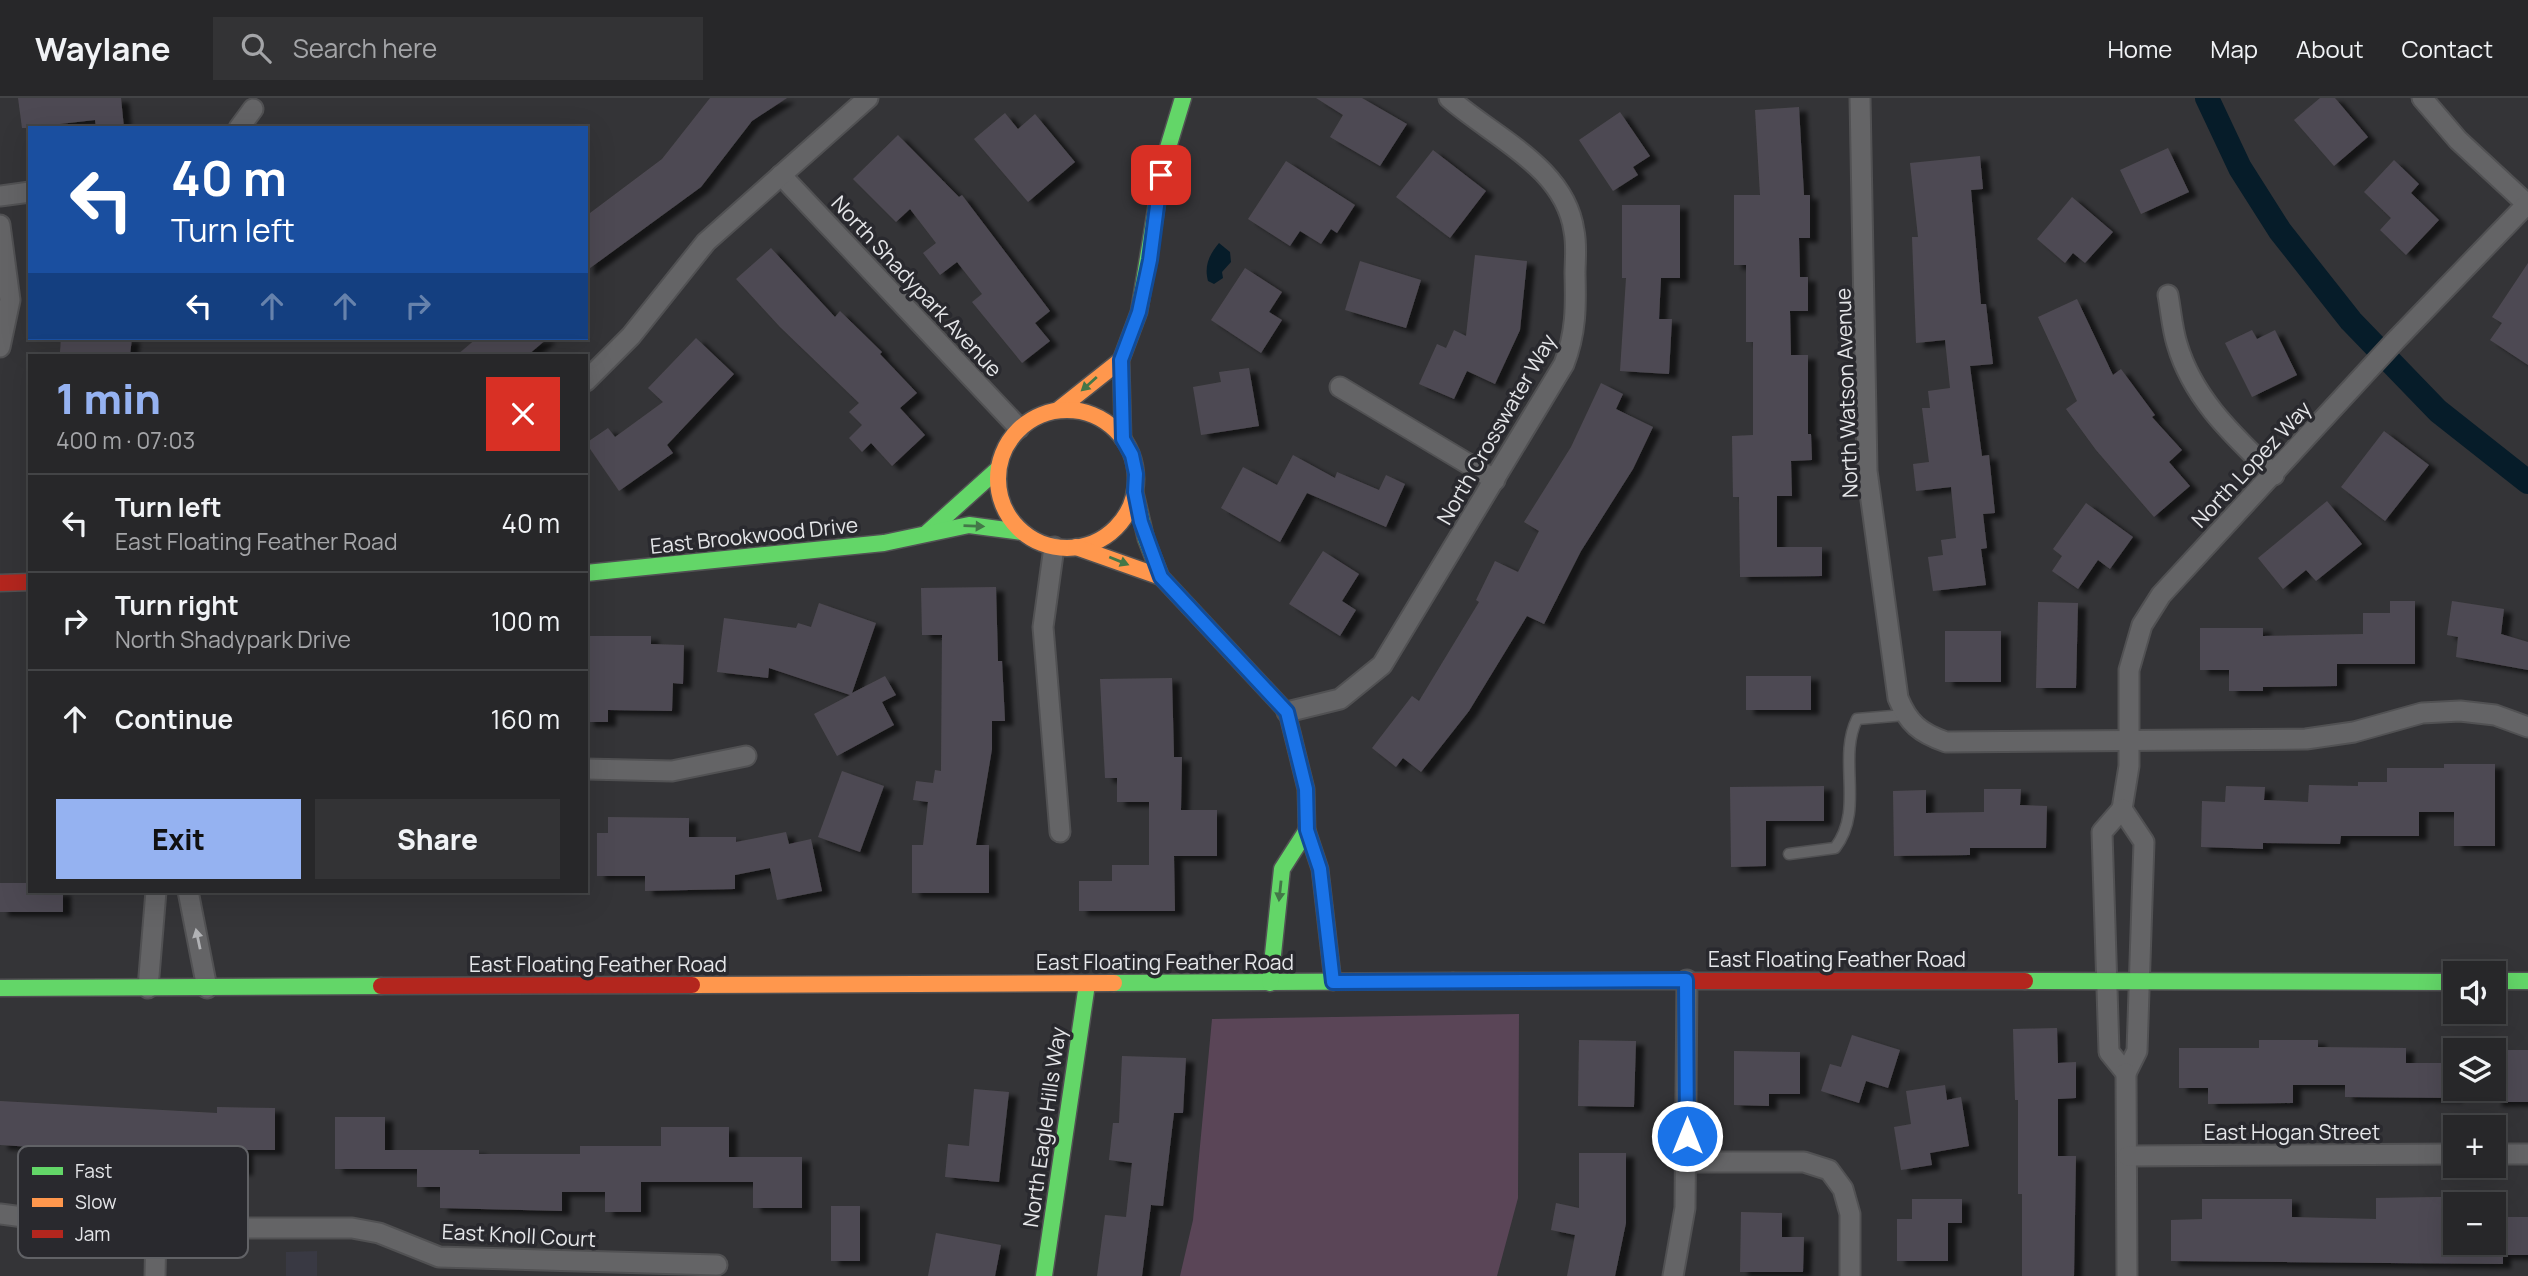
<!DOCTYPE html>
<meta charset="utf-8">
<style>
:root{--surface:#272729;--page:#333335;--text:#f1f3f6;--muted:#a4a5a8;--line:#434446;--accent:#95b2f1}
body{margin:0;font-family:Manrope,sans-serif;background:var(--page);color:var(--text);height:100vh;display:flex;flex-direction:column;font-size:26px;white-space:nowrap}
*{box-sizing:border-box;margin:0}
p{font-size:23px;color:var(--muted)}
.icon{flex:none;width:38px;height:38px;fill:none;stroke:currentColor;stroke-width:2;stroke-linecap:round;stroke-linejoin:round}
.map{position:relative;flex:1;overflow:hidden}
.details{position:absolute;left:28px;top:256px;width:560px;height:539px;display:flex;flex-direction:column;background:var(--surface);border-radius:0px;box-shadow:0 7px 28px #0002,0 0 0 2px var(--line)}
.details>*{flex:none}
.top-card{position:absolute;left:28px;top:28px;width:560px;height:214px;border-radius:0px;box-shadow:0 7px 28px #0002,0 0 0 2px var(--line);background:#1a4fa0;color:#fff;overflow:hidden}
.buttons{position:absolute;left:2443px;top:863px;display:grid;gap:14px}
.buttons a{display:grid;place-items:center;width:63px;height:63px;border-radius:0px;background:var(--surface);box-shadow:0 7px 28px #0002,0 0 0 2px var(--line);font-size:35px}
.pin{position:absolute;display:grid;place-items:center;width:60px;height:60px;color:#fff;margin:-30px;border-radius:14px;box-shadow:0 4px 10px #0006}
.me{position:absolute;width:77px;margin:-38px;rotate:0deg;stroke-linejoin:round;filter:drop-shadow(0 0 5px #0008)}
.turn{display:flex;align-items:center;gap:24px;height:147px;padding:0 28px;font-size:32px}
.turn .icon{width:91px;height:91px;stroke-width:2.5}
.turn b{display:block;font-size:49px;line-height:60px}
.lanes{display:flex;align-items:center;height:66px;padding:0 28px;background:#0003;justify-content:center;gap:35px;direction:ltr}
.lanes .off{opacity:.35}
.round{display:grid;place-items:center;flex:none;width:74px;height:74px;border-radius:0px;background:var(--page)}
.head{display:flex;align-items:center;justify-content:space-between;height:119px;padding:0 28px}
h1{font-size:42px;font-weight:800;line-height:52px;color:var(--accent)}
.cta{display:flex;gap:14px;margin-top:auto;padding:14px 28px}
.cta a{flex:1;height:80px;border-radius:0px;background:var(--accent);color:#111;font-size:28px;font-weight:800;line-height:80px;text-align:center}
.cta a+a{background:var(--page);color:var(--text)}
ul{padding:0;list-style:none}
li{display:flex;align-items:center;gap:21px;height:98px;padding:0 28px;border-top:2px solid var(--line)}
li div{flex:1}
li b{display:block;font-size:26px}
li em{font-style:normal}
header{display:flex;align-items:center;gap:42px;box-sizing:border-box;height:98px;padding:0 35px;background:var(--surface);border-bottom:2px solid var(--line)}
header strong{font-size:33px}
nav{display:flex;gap:38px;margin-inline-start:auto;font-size:24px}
.search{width:490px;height:63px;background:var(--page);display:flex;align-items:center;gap:18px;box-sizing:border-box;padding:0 24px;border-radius:0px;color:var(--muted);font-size:26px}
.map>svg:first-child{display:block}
</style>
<header>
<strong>Waylane</strong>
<div class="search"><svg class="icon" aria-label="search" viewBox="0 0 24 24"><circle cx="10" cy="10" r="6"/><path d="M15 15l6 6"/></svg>Search here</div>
<nav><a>Home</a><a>Map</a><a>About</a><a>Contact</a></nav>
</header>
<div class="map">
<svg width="2528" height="1178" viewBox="0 0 2528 1178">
<defs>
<filter id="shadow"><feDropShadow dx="8" dy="4.5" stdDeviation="2" flood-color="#0009"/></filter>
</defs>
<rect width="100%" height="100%" fill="#343437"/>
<polygon fill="#393943" points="317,1153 317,1178 286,1178 286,1154"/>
<polygon fill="#5a4557" points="1519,916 1518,1100 1497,1178 1180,1178 1193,1122 1212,921"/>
<path fill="#061c29" d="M 1219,145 L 1230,154 L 1231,164 L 1222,174 L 1223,180 L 1214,186 L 1208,183 C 1204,168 1209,157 1219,145 Z"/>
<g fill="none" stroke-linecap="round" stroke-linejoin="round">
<polyline stroke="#061c29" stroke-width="24" points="2207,0 2240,70 2280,133 2351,223 2438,313 2528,384"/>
</g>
<g fill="#4e4a52" filter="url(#shadow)">
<polygon points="18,0 121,0 124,30 96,30 95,22 51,27 52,30 22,30"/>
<polygon points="710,0 787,0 752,23 701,89 586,173 586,118 662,61"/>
<polygon points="1316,0 1362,0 1407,26 1380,68 1330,39 1343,17"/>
<polygon points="2320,0 2335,0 2368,39 2334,68 2294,22"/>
<polygon points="1799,9 1804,97 1810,97 1810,140 1799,140 1800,179 1808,179 1808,213 1790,213 1791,257 1808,257 1808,336 1811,336 1812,362 1791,363 1792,398 1777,398 1777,449 1822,449 1822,478 1740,479 1739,399 1733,399 1732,338 1753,337 1753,244 1746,244 1746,167 1734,167 1734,97 1760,97 1755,12"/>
<polygon points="1620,14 1650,58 1633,69 1638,77 1613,93 1579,42"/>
<polygon points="1005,15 1018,31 1035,16 1075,64 1028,104 974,41"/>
<polygon points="898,37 959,99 962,97 1050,213 1035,225 1050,243 1022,265 972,204 982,196 957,164 940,177 923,155 936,145 910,111 896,124 853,81"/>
<polygon points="2168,50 2189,94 2141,116 2120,72"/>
<polygon points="1433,52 1486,93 1450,140 1396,99"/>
<polygon points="1980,58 1983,91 1971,92 1981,206 1986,206 1993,266 1970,268 1982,358 1989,357 1995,415 1983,416 1987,450 1981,451 1986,487 1933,493 1928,459 1943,457 1941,442 1956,440 1951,389 1916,393 1913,366 1929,364 1922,310 1930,310 1928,293 1950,290 1945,242 1916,245 1912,139 1918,139 1910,65"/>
<polygon points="2394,62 2419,86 2411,95 2439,122 2406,157 2380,132 2391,120 2364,94"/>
<polygon points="1286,63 1355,107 1337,135 1331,131 1321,146 1300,133 1290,148 1248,121"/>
<polygon points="2072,99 2113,134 2085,165 2073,155 2065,165 2037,141"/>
<polygon points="1622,107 1680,107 1680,180 1661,180 1659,221 1672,221 1669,276 1620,273 1626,180 1622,180"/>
<polygon points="771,150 835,219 840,213 882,254 880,256 917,295 900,310 925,337 892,368 871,345 862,354 849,340 862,327 849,314 859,305 780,229 736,181"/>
<polygon points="1475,157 1527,163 1520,232 1495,286 1467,273 1454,301 1419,286 1437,246 1446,250 1454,232 1466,238"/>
<polygon points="1360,163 1421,182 1406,230 1345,212"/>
<polygon points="2528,165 2528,267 2490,242 2502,225 2492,219"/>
<polygon points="1245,170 1282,194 1269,214 1282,222 1261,255 1211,222"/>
<polygon points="2077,201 2113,277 2121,271 2155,317 2152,319 2182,352 2169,364 2190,388 2154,419 2096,352 2066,311 2077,303 2038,219"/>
<polygon points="2252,232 2257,241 2275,232 2297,277 2252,299 2225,245"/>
<polygon points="61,240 132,240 130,257 60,254"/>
<polygon points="477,240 548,240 528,257 457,257"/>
<polygon points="696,240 734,276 667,347 673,355 619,393 586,345 608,330 615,339 663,304 648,290"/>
<polygon points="1249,270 1259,328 1201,337 1193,289 1221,284 1219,274"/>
<polygon points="1601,285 1623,296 1616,311 1653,329 1633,371 1581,453 1544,526 1527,518 1469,613 1421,674 1403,660 1396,669 1372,650 1412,598 1419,603 1479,504 1476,502 1495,463 1518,474 1539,433 1524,424 1571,349"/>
<polygon points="2384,333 2429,367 2385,423 2341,389"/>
<polygon points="1293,357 1335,380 1337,374 1379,392 1386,377 1405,386 1386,429 1307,395 1280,444 1221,410 1243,369 1277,387"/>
<polygon points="2327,403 2362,446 2316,483 2306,472 2283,491 2258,460"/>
<polygon points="2086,405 2133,439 2110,471 2098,462 2078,491 2052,473 2062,458 2053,451"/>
<polygon points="1323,453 1359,476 1342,503 1356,512 1340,538 1289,506"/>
<polygon points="996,489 998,563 1002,563 1005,623 992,623 992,651 976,747 989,747 989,795 912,795 912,747 923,747 928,704 913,702 916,683 933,685 935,672 941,673 942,537 922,537 921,490"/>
<polygon points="2390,503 2415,503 2415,566 2337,566 2337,588 2263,589 2263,593 2229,593 2229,572 2200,572 2200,530 2263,530 2263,538 2363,536 2363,515 2390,515"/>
<polygon points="2452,503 2504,511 2501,536 2528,544 2528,572 2456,559 2458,539 2447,537"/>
<polygon points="2038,504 2078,505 2076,590 2036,590"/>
<polygon points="819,505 876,525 852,595 885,578 896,597 882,604 894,627 837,658 814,616 850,597 769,570 768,580 717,574 724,520 796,530 798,525 811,529"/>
<rect x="1945" y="533" width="56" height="51"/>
<polygon points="586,538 651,538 651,546 684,547 683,586 673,585 672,613 608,612 608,624 586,624"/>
<rect x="1746" y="578" width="65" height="34"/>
<polygon points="1172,580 1174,659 1182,659 1181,712 1217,712 1217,758 1174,758 1175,813 1079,813 1079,783 1112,783 1112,767 1149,767 1149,704 1117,704 1117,680 1105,680 1100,581"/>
<polygon points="2444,666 2495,666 2495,748 2454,748 2454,714 2419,714 2419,738 2341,738 2340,746 2263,745 2263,751 2201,749 2202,703 2225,704 2226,688 2265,689 2264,702 2308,704 2309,687 2358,688 2358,684 2387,684 2387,670 2444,670"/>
<polygon points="842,673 884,688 860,754 818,739"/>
<polygon points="1824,688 1824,723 1766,723 1766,768 1731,769 1730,689"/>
<polygon points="1984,691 2021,691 2020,707 2047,708 2046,750 1970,750 1970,757 1894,758 1893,693 1926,692 1926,715 1984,714"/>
<polygon points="608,719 689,720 689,739 736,739 736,744 786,734 789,746 811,741 822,793 777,802 770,770 735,777 735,791 645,793 645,778 597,778 597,735 608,735"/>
<polygon points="0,785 30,785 30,793 63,793 63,814 0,814"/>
<polygon points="2057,930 2058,965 2076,964 2076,1000 2058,1001 2058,1058 2076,1058 2074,1178 2022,1178 2022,1096 2018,1096 2018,1002 2015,1002 2013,931"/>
<polygon points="1852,937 1900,952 1888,990 1866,983 1859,1005 1821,993 1830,966 1841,969"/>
<polygon points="1579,942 1636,943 1634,1009 1578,1008"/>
<polygon points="2259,942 2318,942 2318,949 2406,950 2406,965 2455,965 2455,1000 2345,999 2345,987 2293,987 2293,1005 2208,1006 2208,990 2179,990 2179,950 2259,950"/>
<rect x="2494" y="952" width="34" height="52"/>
<polygon points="1734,953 1800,954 1800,996 1769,996 1769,1008 1734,1007"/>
<polygon points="1122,958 1186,960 1183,1015 1174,1015 1163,1108 1151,1107 1142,1178 1097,1178 1105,1117 1126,1119 1132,1065 1109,1062 1113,1025 1119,1025"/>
<polygon points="1945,987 1947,1002 1961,999 1969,1048 1930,1055 1932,1067 1901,1072 1894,1029 1911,1026 1906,993"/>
<polygon points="974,991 1009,994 999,1084 945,1079 948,1046 969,1048"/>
<polygon points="0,1003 217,1015 217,1009 275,1010 275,1052 245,1052 245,1073 205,1072 205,1056 152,1054 152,1072 58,1069 59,1059 31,1058 32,1049 0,1047"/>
<polygon points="335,1019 385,1019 385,1052 479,1052 479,1056 580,1056 580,1048 661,1048 661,1029 729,1029 729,1059 802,1059 802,1110 753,1110 753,1084 641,1084 641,1114 605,1114 605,1094 562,1094 562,1113 440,1110 440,1089 417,1089 417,1071 335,1071"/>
<polygon points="1579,1055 1626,1055 1626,1125 1615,1178 1567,1178 1575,1137 1551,1132 1556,1105 1579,1110"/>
<polygon points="2435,1099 2455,1099 2455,1144 2494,1144 2494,1119 2528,1119 2528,1157 2503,1157 2503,1166 2171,1163 2171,1122 2202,1121 2202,1101 2292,1101 2292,1119 2376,1121 2376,1100"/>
<polygon points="1912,1101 1962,1101 1962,1125 1948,1125 1948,1163 1897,1163 1897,1121 1912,1121"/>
<rect x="831" y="1108" width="29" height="55"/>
<polygon points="1741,1114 1782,1115 1782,1139 1804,1139 1803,1174 1740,1174"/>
<polygon points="936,1135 1001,1147 995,1178 928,1178"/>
</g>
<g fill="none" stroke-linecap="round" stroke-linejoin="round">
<defs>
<path id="lane" d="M 1789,756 L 1835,750 C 1865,711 1837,662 1857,621 L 1905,617"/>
<g id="street">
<path d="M 1860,0 L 1867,373 L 1898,600 C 1908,625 1920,635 1946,644 L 2306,641 L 2354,634 L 2422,615 L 2460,613 L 2495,617 L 2528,629"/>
<polyline points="2422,0 2458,42 2528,107"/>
<polyline points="239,30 253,11"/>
<polyline points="781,77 1019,330"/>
<polyline points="0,98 30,94"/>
<polyline points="0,127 10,202 0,249"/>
<path d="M 2168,197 C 2171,213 2172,230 2177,246 C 2193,301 2234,338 2274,377"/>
<polyline points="586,283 631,238 706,144 868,0"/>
<polyline points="1340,289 1495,382"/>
<polyline points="1054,449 1043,529 1060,734"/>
<path d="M 1287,614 L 1340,601 L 1382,567 L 1564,266 C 1576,235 1576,209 1575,176 C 1575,163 1577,147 1574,133 C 1565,69 1493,39 1449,0"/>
<polyline points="586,671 672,673 746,658"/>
<polyline points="2122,711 2129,668 2129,572 2142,527 2161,497 2395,243 2528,105"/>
<polygon points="2122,711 2144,744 2137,953 2126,975 2109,954 2102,734"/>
<polyline points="188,793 207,890"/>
<polyline points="148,890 156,793"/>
<polyline points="2126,975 2127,1178"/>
<polyline points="2494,1056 2528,1056"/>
<polyline points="2128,1058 2455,1056"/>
<polyline points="1687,1064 1804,1064 1829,1072 1843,1091 1850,1116 1850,1178"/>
<polyline points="0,1116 106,1130 352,1130 379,1135 439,1159 717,1167"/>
<polyline points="155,1178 156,1130"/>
<polyline points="1673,1178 1685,1110 1687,882"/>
</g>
<g id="fast">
<polyline points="1123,341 1121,262 1139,214 1164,63 1183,0"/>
<polyline points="1135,394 1146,441 1161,479 1287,614 1306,691 1307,732 1320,771 1333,884"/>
<polyline points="928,434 998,371"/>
<polyline points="586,475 884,445 969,427 1022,434"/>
<polyline points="2025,883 2455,884"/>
<polyline points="2494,883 2528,883"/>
<polyline points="1114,885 1453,883"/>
<polyline points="1270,885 1282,771 1307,732"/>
<polyline points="0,890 381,888"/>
<polyline points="1044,1178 1087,886"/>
</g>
<g id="slow">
<polyline points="1058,312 1121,262"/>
<circle cx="1067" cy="381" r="69"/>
<polyline points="1076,449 1161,479"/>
<polyline points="692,887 1114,885"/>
</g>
<g id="jam">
<polyline points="0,485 30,484"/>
<polyline points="1453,883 2025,883"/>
<polyline points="381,888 692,887"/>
</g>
</defs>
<use href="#lane" stroke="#515153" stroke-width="13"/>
<use href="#street" stroke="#515153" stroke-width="23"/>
<use href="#fast" stroke="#515153" stroke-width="19"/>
<use href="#slow" stroke="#515153" stroke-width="19"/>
<use href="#jam" stroke="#515153" stroke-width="19"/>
<use href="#lane" stroke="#646466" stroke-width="10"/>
<use href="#street" stroke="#646466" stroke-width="19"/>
<use href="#fast" stroke="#63d668" stroke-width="16"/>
<use href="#slow" stroke="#ff974d" stroke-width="16"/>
<use href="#jam" stroke="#b3261e" stroke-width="16"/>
</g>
<defs><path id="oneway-solid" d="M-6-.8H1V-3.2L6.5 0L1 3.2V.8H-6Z" transform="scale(1.75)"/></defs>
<g fill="#437748">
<use href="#oneway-solid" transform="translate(1089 286) rotate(138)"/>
<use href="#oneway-solid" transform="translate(974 428) rotate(2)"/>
<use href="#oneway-solid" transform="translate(1119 463) rotate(22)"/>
<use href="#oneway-solid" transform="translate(1280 793) rotate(96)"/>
</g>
<use fill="#b1b2b5" href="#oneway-solid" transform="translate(198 841) rotate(-102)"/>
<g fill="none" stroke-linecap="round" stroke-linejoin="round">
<defs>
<polyline id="route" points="1161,77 1150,162 1139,214 1121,262 1123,341 1132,357 1136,376 1135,394 1141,424 1161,479 1287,614 1306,691 1307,732 1320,771 1333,884 1686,882 1687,1038"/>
</defs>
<use href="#route" stroke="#114b97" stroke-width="18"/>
<use href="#route" stroke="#1a73e8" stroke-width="12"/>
</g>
<g text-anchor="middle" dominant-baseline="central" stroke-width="7" stroke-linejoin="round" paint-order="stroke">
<g font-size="21" fill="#e5e6e9" stroke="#29292e">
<text transform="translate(917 188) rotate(47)">North Shadypark Avenue</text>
<text transform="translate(1846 295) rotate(-92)">North Watson Avenue</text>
<text transform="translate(1496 331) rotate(-60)">North Crosswater Way</text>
<text transform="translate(2251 366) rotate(-47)">North Lopez Way</text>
<text transform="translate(754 437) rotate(-6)">East Brookwood Drive</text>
<text x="1837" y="861">East Floating Feather Road</text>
<text x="1165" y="864">East Floating Feather Road</text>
<text x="598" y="866">East Floating Feather Road</text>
<text transform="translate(1044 1029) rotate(-82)">North Eagle Hills Way</text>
<text x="2292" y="1034">East Hogan Street</text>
<text transform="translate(519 1137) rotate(3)">East Knoll Court</text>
</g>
</g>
<rect x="18" y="1048" width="230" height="112" rx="10" fill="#29292e" stroke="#616266" stroke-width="2"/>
<rect x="32" y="1069" width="31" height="8" fill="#63d668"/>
<rect x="32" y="1100" width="31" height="9" fill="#ff974d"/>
<rect x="32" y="1132" width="31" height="8" fill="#b3261e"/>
<g font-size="19" fill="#e5e6e9">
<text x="75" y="1080">Fast</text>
<text x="75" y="1111">Slow</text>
<text x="75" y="1143">Jam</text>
</g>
</svg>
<div class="buttons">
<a><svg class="icon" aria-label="sound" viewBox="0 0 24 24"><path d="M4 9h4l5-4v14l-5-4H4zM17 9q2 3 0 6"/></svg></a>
<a><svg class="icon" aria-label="layers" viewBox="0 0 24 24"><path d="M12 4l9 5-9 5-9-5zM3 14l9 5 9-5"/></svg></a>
<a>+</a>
<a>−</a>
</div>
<div class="pin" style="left:1161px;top:77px;background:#d93025"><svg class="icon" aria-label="arrive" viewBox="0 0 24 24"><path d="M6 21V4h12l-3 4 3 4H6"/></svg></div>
<svg class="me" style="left:1687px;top:1038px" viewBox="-20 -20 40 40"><circle r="17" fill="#1a73e8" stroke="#fff" stroke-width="3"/><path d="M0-11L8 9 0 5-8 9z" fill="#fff"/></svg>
<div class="top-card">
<div class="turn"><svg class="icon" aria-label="left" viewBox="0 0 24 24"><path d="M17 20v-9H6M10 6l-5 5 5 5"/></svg><div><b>40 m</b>Turn left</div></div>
<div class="lanes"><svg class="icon" aria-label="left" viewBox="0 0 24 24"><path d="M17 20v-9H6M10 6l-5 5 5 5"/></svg><svg class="icon off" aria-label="ahead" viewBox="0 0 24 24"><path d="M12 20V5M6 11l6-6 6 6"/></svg><svg class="icon off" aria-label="ahead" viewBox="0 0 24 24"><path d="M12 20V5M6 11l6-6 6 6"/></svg><svg class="icon off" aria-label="right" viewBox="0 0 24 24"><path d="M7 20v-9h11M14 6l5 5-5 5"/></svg></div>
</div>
<section class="details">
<div class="head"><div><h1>1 min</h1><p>400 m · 07:03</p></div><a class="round" style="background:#d93025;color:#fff"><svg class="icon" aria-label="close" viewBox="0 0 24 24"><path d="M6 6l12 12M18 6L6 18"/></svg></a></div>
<ul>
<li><svg class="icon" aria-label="left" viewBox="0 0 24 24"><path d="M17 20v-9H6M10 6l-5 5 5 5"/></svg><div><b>Turn left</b><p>East Floating Feather Road</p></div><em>40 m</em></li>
<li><svg class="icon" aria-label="right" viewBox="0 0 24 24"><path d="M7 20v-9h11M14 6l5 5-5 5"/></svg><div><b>Turn right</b><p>North Shadypark Drive</p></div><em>100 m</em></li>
<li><svg class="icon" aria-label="ahead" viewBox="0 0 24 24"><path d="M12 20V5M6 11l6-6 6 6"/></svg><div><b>Continue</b></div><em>160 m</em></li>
</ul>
<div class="cta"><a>Exit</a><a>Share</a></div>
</section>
</div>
